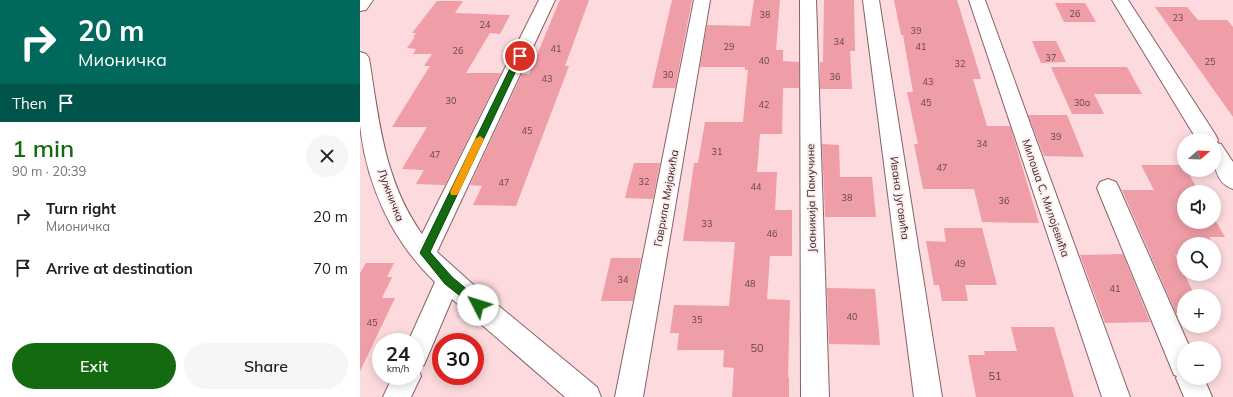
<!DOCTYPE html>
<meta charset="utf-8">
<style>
:root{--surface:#fff;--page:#f6f6f6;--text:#202124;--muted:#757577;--accent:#136a11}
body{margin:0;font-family:Mulish,sans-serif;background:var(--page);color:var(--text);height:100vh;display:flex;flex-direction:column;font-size:15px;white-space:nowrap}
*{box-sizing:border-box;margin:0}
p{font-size:13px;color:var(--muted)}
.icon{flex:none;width:22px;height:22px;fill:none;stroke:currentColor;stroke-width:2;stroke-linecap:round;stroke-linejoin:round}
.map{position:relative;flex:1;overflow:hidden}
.drawer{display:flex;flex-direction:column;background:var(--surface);width:360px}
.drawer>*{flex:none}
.guide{background:#00695c;color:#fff;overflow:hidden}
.needle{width:26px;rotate:71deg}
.controls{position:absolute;left:817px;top:133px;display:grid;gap:8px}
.controls a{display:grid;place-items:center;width:44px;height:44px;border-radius:50%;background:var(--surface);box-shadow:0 2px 10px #0003;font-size:20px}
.speed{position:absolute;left:12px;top:333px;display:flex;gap:8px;font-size:20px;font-weight:700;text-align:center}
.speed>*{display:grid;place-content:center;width:52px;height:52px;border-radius:50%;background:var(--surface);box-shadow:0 2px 10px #0003;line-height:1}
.speed small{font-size:10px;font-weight:400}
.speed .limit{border:6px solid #d22;background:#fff;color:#111}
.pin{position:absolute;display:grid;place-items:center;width:34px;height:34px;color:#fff;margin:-17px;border:2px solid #fff;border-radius:50%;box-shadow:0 1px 4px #0007}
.me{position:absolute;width:44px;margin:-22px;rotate:310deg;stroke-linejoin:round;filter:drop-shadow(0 0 3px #0008)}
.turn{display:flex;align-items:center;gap:14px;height:84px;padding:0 12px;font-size:18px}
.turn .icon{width:52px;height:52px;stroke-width:2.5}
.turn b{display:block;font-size:28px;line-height:34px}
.then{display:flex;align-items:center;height:38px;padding:0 12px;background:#0003;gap:8px;font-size:15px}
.round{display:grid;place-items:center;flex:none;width:42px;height:42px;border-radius:21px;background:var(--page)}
.headline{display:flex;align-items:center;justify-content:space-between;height:68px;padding:0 12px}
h1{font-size:24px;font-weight:600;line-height:30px;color:var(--accent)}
.primary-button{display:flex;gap:8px;margin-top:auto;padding:8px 12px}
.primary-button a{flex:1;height:46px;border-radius:24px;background:var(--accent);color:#fff;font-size:16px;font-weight:600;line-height:46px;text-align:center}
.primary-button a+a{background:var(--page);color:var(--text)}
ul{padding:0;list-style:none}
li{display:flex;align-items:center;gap:12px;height:52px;padding:0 12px}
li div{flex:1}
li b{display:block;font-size:15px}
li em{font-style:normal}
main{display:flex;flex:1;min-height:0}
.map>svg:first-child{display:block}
</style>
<main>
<section class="drawer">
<div class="guide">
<div class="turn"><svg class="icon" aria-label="right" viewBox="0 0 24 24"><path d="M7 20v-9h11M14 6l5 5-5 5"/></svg><div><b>20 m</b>Мионичка</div></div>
<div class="then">Then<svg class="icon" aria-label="arrive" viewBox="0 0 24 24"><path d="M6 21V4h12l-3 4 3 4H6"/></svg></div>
</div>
<div class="headline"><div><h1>1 min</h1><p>90 m · 20:39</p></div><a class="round"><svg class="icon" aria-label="close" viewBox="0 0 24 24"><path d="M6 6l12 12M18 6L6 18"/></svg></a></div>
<ul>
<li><svg class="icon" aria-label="right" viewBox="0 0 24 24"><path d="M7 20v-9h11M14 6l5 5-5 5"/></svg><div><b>Turn right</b><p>Мионичка</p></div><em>20 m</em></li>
<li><svg class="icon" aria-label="arrive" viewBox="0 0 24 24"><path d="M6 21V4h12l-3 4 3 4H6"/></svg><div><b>Arrive at destination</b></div><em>70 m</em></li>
</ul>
<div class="primary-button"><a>Exit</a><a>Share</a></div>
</section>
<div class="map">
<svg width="873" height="397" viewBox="0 0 873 397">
<rect width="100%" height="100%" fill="#fcdadd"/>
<g fill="#ef9da6">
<polygon points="201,0 229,0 205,66 209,66 156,206 113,205 122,186 110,185 162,74 169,74 199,2"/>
<polygon points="312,0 332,0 315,88 292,88"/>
<polygon points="394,0 420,0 416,50 423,50 423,61 439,62 439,88 423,88 422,134 400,134 397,172 417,172 415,210 432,210 432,256 410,256 407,299 430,300 428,377 429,377 429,397 372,397 374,368 363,367 364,350 317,350 319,333 310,333 314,305 369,306 375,242 323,241 334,163 338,163 345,122 383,122 388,70 385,70 385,67 340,67 347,25 390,26"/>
<polygon points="464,0 494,0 495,51 490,51 492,89 460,89 460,62 463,62"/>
<polygon points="534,0 597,0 621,79 613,79 627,126 650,126 679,223 622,222 614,189 563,189 554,144 558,144 547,92 553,92 543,35 541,35"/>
<polygon points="77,1 103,1 95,13 150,15 140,34 130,33 106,73 141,73 85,185 56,184 64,170 42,169 67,127 32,127 70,66 64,66 72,54 53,54 56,49 47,48 55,37 53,37 56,33 52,33"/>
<polygon points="695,3 725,3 736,22 704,22"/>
<polygon points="795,7 827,7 838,20 867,20 873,27 873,117"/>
<polygon points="672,41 696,41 706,62 681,63"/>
<polygon points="691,67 767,67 782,94 734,94 744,114 712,114"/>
<polygon points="668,115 707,115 724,157 684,156"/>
<polygon points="462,144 479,145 480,177 512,177 516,217 465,217"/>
<polygon points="274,163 300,163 293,199 265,198"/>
<polygon points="781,165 824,165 824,170 827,170 839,192 824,192 824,222 854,222 854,218 865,237 849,237 853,244 824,244 824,255 815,255 835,296 824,296 824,313 816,313 762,190 794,190"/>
<polygon points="584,228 622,228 637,285 605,285 608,301 582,301 579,285 574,285 566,241 586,242"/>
<polygon points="763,254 790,322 745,323 720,255"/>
<polygon points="251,258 281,258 273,301 241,301"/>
<polygon points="6,263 34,263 27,277 32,277 22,298 35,298 0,371 0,273"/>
<polygon points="467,288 515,289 520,345 469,344"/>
<polygon points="651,327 694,327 714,397 616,397 608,355 625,355 624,351 657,351"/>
</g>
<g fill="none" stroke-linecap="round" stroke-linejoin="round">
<defs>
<g id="street">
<polygon points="0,0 13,0 6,10 0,11"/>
<path d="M 179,0 L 195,0 L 77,252 L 117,288 L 237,387 L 241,397 L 205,397 L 92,299 L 64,365 L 58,368 L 61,376 L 51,397 L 23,397 L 33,376 L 55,376 L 55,342 L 48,342 L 75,282 C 32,241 6,184 0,125 C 0,101 0,76 0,52 L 6,54 L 9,58 C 19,120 24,181 62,234 Z"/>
<polygon points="334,0 350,0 283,397 255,397"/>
<polygon points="440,0 456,0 469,397 441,397"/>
<polygon points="503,0 519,0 582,397 554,397"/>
<polygon points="609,0 625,0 770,397 742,397"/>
<path d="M 752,0 L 768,0 L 855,134 L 858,140 L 857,143 L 861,144 L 873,162 L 873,189 C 852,182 854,158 854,140 L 837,140 Z"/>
<polygon points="748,179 756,182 759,188 830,348 824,348 824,378 844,378 852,397 824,397 816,378 817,376 814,375 737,188 740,182"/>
</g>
</defs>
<use href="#street" stroke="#876266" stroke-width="2"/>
<use href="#street" fill="#fff" fill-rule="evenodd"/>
</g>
<polygon fill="#136a11" stroke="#0c450b" points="160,54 163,56 70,252 92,277 121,301 123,305 121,308 118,310 85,284 60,253 156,56"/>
<polygon fill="#f59e0b" points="120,136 124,139 99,192 97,195 91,195 90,192 115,139"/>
<g text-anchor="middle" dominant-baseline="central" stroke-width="3.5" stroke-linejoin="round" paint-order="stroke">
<g font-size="9" fill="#664649">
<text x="715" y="13">26</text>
<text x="405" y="14">38</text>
<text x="818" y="17">23</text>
<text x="125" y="24">24</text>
<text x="556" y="30">39</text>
<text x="479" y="41">34</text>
<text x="369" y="46">29</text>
<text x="561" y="46">41</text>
<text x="196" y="48">41</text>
<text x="98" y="50">26</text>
<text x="691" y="57">37</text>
<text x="404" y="60">40</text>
<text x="850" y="61">25</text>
<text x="600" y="63">32</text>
<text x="308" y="74">30</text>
<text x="475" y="76">36</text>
<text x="187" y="78">43</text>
<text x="568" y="81">43</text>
<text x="91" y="100">30</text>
<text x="566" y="102">45</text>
<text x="722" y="102">30a</text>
<text x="404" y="104">42</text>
<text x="167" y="130">45</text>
<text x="696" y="136">39</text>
<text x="622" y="143">34</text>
<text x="357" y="151">31</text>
<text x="75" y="154">47</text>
<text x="582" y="167">47</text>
<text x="284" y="181">32</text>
<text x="144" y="182">47</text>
<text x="396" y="186">44</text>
<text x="487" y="197">38</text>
<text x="644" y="200">36</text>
<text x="347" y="223">33</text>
<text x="412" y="233">46</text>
<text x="600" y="263">49</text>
<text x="263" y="279">34</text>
<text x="390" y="283">48</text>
<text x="755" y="288">41</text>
<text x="492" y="316">40</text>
<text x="337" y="319">35</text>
<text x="12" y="322">45</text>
</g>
<g font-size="11" fill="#39292a" stroke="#feecee">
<text transform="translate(31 195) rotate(69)">Лужничка</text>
<text transform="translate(306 198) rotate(-80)">Гаврила Мијакића</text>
<text transform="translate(451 198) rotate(-91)">Јоаникија Памучине</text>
<text transform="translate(540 198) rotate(82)">Ивана Југовића</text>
<text transform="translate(686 198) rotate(71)">Милоша С. Милојевића</text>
</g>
<g font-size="11" fill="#664649">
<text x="397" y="348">50</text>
<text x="635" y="376">51</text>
</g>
</g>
</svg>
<div class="controls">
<a><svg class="needle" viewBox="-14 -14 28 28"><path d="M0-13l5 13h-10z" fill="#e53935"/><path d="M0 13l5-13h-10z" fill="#757577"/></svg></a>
<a><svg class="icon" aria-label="sound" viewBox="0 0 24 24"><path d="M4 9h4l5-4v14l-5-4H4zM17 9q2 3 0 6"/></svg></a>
<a><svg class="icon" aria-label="search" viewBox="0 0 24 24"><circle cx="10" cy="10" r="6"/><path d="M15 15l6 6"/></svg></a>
<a>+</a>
<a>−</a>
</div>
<div class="speed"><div>24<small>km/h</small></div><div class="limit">30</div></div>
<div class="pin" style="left:160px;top:56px;background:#d93025"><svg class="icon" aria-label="arrive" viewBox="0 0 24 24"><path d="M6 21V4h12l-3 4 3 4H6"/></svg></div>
<svg class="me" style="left:118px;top:305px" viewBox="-20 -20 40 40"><circle r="19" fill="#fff"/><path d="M0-13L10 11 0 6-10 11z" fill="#136a11"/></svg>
</div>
</main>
